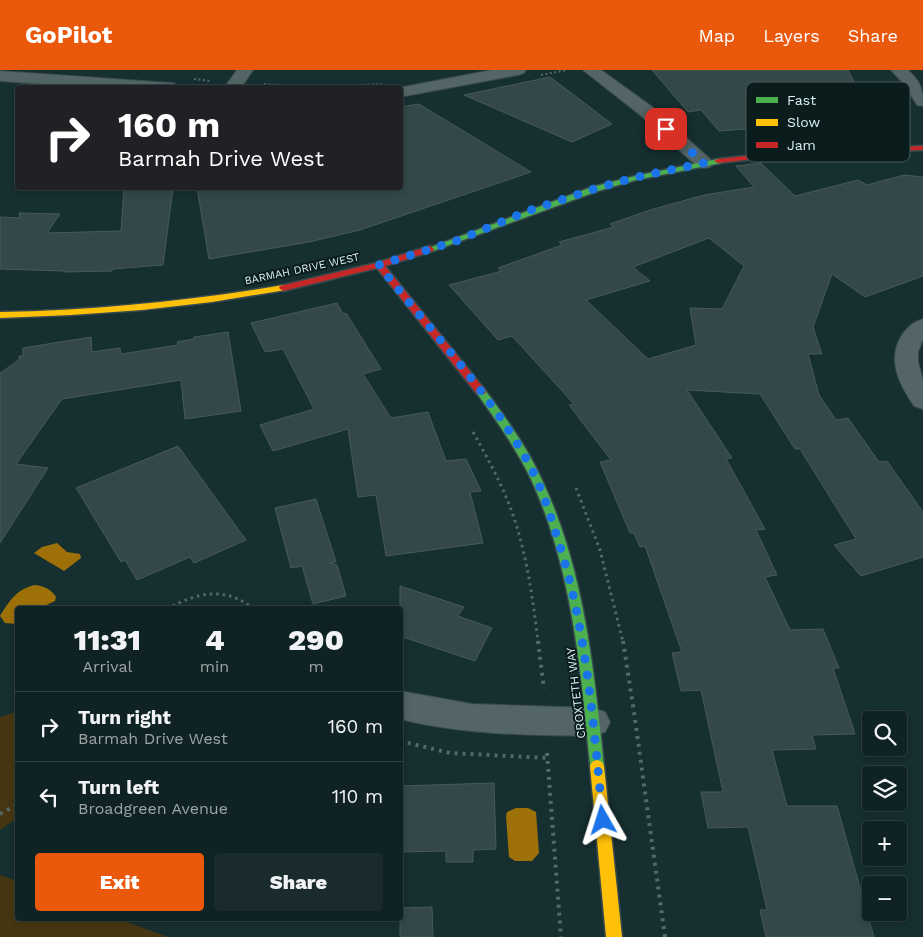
<!DOCTYPE html>
<meta charset="utf-8">
<style>
:root{--surface:#102324;--page:#192b2c;--text:#f1f3f6;--muted:#9ca4a6;--line:#304041;--accent:#ea580c}
body{margin:0;font-family:"Work Sans",sans-serif;background:var(--page);color:var(--text);height:100vh;display:flex;flex-direction:column;font-size:19px;white-space:nowrap}
*{box-sizing:border-box;margin:0}
p{font-size:16px;color:var(--muted)}
.icon{flex:none;width:28px;height:28px;fill:none;stroke:currentColor;stroke-width:2;stroke-linecap:round;stroke-linejoin:round}
.map{position:relative;flex:1;overflow:hidden}
.side{position:absolute;left:15px;top:536px;width:388px;height:315px;display:flex;flex-direction:column;background:var(--surface);border-radius:5px;box-shadow:0 2px 8px #0003,0 0 0 1px var(--line)}
.side>*{flex:none}
.hud{position:absolute;left:15px;top:15px;width:388px;height:105px;border-radius:5px;box-shadow:0 2px 8px #0003,0 0 0 1px var(--line);background:#202124;color:#fff;overflow:hidden}
.fabs{position:absolute;left:862px;top:641px;display:grid;gap:10px}
.fabs a{display:grid;place-items:center;width:45px;height:45px;border-radius:5px;background:var(--surface);box-shadow:0 2px 8px #0003,0 0 0 1px var(--line);font-size:25px}
.pin{position:absolute;display:grid;place-items:center;width:42px;height:42px;color:#fff;margin:-21px;border-radius:10px;box-shadow:0 2px 8px #0006}
.me{position:absolute;width:55px;margin:-28px;rotate:354deg;stroke-linejoin:round;filter:drop-shadow(0 0 4px #0008)}
.turn{display:flex;align-items:center;gap:18px;height:105px;padding:0 20px;font-size:22px}
.turn .icon{width:65px;height:65px;stroke-width:2.5}
.turn b{display:block;font-size:35px;line-height:42px}
.eta{display:flex;justify-content:space-evenly;align-items:center;height:85px;text-align:center}
.eta b{font-size:30px;font-weight:800;line-height:35px}
.button{display:flex;gap:10px;margin-top:auto;padding:10px 20px}
.button a{flex:1;height:58px;border-radius:5px;background:var(--accent);color:#fff;font-size:20px;font-weight:800;line-height:58px;text-align:center}
.button a+a{background:var(--page);color:var(--text)}
ul{padding:0;list-style:none}
li{display:flex;align-items:center;gap:15px;height:70px;padding:0 20px;border-top:1px solid var(--line)}
li div{flex:1}
li b{display:block;font-size:19px}
li em{font-style:normal}
header{display:flex;align-items:center;gap:30px;box-sizing:border-box;height:70px;padding:0 25px;background:var(--accent);color:#fff}
header strong{font-size:24px}
nav{display:flex;gap:28px;margin-inline-start:auto;font-size:18px}
.map>svg:first-child{display:block}
</style>
<header>
<strong>GoPilot</strong>
<nav><a>Map</a><a>Layers</a><a>Share</a></nav>
</header>
<div class="map">
<svg width="923" height="867" viewBox="0 0 923 867">
<rect width="100%" height="100%" fill="#162f30"/>
<g fill="#463612">
<polygon points="17,642 17,748 0,760 0,647"/>
<polygon points="0,805 17,811 18,849 119,849 168,867 0,867"/>
</g>
<g fill="#9e7108">
<polygon points="57,473 67,482 80,484 81,488 64,501 34,483 42,477"/>
<path d="M 35,515 C 44,516 51,519 56,527 L 55,531 L 38,539 L 18,539 L 17,554 L 5,553 L 0,546 C 10,530 17,519 35,515 Z"/>
<polygon points="516,738 528,738 536,742 539,783 532,791 515,791 509,787 506,746 507,742"/>
</g>
<g fill="#344849" stroke="#475a5b" fill-rule="evenodd">
<polygon points="652,0 848,0 874,49 719,61 701,40 688,42"/>
<polygon points="550,7 612,54 572,72 464,25"/>
<polygon points="419,34 531,102 360,160 309,172 209,189 197,118 400,118 400,37"/>
<path d="M 761,93 L 795,126 L 858,110 L 867,115 L 904,105 L 923,107 L 923,206 L 865,227 L 832,204 L 813,257 L 822,284 L 808,284 L 819,325 L 836,350 L 848,348 L 879,392 L 887,391 L 923,442 L 923,487 L 861,506 L 834,475 L 856,469 L 800,379 L 795,379 L 760,324 L 687,320 L 732,388 L 726,389 L 765,459 L 756,460 L 777,505 L 765,507 L 790,560 L 823,559 L 839,598 L 833,598 L 855,664 L 812,665 L 816,679 L 772,680 L 787,736 L 837,736 L 874,867 L 766,867 L 760,840 L 767,840 L 748,757 L 708,758 L 701,722 L 723,722 L 701,620 L 681,621 L 672,583 L 682,582 L 645,476 L 640,477 L 634,463 L 630,463 L 600,392 L 611,390 L 569,335 L 574,334 L 512,266 L 498,270 L 449,215 L 502,201 L 498,198 L 562,175 L 559,172 L 614,157 L 610,154 L 650,140 L 704,125 L 754,117 L 736,96 ZM 709,168 L 744,196 L 722,239 L 690,238 L 696,275 L 648,289 L 586,230 L 650,211 L 633,197 Z"/>
<polygon points="124,118 173,118 163,195 112,199 112,201 64,202 64,201 0,199 0,147 20,148 19,143 60,144 47,163 121,161"/>
<polygon points="337,233 343,244 346,243 381,299 363,304 391,348 428,342 446,391 466,389 481,421 470,422 483,473 386,486 376,425 358,427 348,359 273,381 260,355 314,339 283,279 265,282 251,253"/>
<polygon points="228,262 241,341 185,349 181,310 62,329 16,394 48,398 0,473 0,303 19,290 19,286 23,286 23,278 91,267 92,282 120,278 121,284 178,275 177,272 194,269 194,267"/>
<polygon points="178,376 246,470 194,493 190,487 137,510 125,490 121,492 76,418"/>
<polygon points="316,429 336,492 330,493 337,495 346,526 313,534 302,496 291,498 275,438"/>
<polygon points="400,516 464,537 458,546 492,558 475,591 400,566"/>
<polygon points="494,713 496,779 473,780 473,792 446,792 446,781 400,782 400,716"/>
<polygon points="432,837 433,867 400,867 400,838"/>
</g>
<g fill="none" stroke-linecap="round" stroke-linejoin="round">
<defs>
<g id="street">
<polygon points="237,0 253,0 241,18 224,18"/>
<polygon points="492,0 526,0 524,3 518,5 400,27 400,18 398,18"/>
<polygon points="583,0 601,0 651,36 710,89 713,93 710,97 704,98 698,97 639,44"/>
<path d="M 891,0 L 908,0 C 921,13 923,18 923,36 L 917,35 L 904,14 Z"/>
<polygon points="0,1 172,13 178,15 180,18 96,18 0,11"/>
<path d="M 923,249 L 923,269 L 918,282 L 918,292 L 923,310 L 923,339 L 914,336 C 900,315 886,290 902,265 C 908,257 913,252 923,249 Z"/>
<path d="M 400,621 L 472,634 L 593,638 L 605,642 L 610,652 L 605,662 L 593,666 C 528,665 464,665 400,649 Z"/>
</g>
<g id="fast">
<polygon points="718,89 721,89 721,93 636,110 598,121 433,181 427,181 426,179 592,117 635,106"/>
<path d="M 481,319 L 485,320 C 506,348 527,377 542,410 C 584,499 594,599 604,696 L 602,700 L 597,702 L 592,700 L 590,696 C 581,600 572,498 531,409 C 516,378 496,350 476,322 Z"/>
</g>
<g id="slow">
<path d="M 283,215 L 287,218 L 286,220 L 212,232 L 142,240 L 71,245 L 0,248 L 0,242 C 95,240 189,231 283,215 Z"/>
<polygon points="597,690 602,692 604,696 622,867 606,867 590,696 592,692"/>
</g>
<g id="jam">
<polygon points="923,76 923,80 799,84 718,93 714,91 718,89 799,80"/>
<polygon points="430,176 434,179 433,181 385,196 485,320 486,322 485,324 477,324 377,198 283,221 279,218 280,216 376,193"/>
</g>
</defs>
<use href="#street" stroke="#384a4c" stroke-width="2"/>
<use href="#fast" stroke="#384a4c" stroke-width="3"/>
<use href="#slow" stroke="#384a4c" stroke-width="3"/>
<use href="#jam" stroke="#384a4c" stroke-width="3"/>
<g stroke="#576869" stroke-width="2" stroke-dasharray="2 2.5" stroke-linecap="butt">
<polyline points="541,5 567,0"/>
<polyline points="194,9 210,11"/>
<polyline points="264,14 313,17 382,14"/>
</g>
<g stroke="#576869" stroke-width="3" stroke-dasharray="2.5 4" stroke-linecap="butt">
<path d="M 473,362 C 488,389 503,416 513,445 C 527,486 533,529 538,572"/>
<polyline points="576,418 600,480 623,572"/>
<path d="M 167,539 C 198,522 225,516 254,539"/>
</g>
<g stroke="#576869" stroke-width="4" stroke-dasharray="3 5" stroke-linecap="butt">
<polyline points="538,571 544,619"/>
<polyline points="623,571 634,642 665,867"/>
<polyline points="400,671 450,683 548,688"/>
<polyline points="547,683 561,867"/>
<polyline points="0,744 18,734"/>
</g>
<use href="#street" fill="#536566" fill-rule="evenodd"/>
<use href="#fast" fill="#4caf50" fill-rule="evenodd"/>
<use href="#slow" fill="#ffc107" fill-rule="evenodd"/>
<use href="#jam" fill="#c62828" fill-rule="evenodd"/>
</g>
<g fill="none" stroke-linecap="round" stroke-linejoin="round">
<path stroke="#1a73e8" stroke-width="9" stroke-dasharray="0 16.2" d="M 603,750 C 593,653 587,557 556,464 C 548,437 539,411 525,387 C 485,317 429,259 379,195 L 456,171 L 528,141 L 597,118 L 637,107 L 704,93 L 666,59"/>
</g>
<g text-anchor="middle" dominant-baseline="central" stroke-width="4" stroke-linejoin="round" paint-order="stroke">
<g font-size="11" fill="#daf0f2" stroke="#0b1c1d">
<text transform="translate(302 199) rotate(-12)">BARMAH DRIVE WEST</text>
</g>
<g font-size="12" fill="#daf0f2" stroke="#0b1c1d">
<text transform="translate(576 623) rotate(-97)">CROXTETH WAY</text>
</g>
</g>
<rect x="746" y="12" width="164" height="80" rx="8" fill="#0b1c1d" stroke="#495c5d" stroke-width="1"/>
<rect x="756" y="27" width="22" height="6" fill="#4caf50"/>
<rect x="756" y="49" width="22" height="7" fill="#ffc107"/>
<rect x="756" y="72" width="22" height="6" fill="#c62828"/>
<g font-size="14" fill="#daf0f2">
<text x="787" y="35">Fast</text>
<text x="787" y="57">Slow</text>
<text x="787" y="80">Jam</text>
</g>
</svg>
<div class="fabs">
<a><svg class="icon" aria-label="search" viewBox="0 0 24 24"><circle cx="10" cy="10" r="6"/><path d="M15 15l6 6"/></svg></a>
<a><svg class="icon" aria-label="layers" viewBox="0 0 24 24"><path d="M12 4l9 5-9 5-9-5zM3 14l9 5 9-5"/></svg></a>
<a>+</a>
<a>−</a>
</div>
<div class="pin" style="left:666px;top:59px;background:#d93025"><svg class="icon" aria-label="arrive" viewBox="0 0 24 24"><path d="M6 21V4h12l-3 4 3 4H6"/></svg></div>
<svg class="me" style="left:603px;top:750px" viewBox="-20 -20 40 40"><path d="M0-17L14 15 0 8-14 15z" fill="#1a73e8" stroke="#fff" stroke-width="4"/></svg>
<div class="hud">
<div class="turn"><svg class="icon" aria-label="right" viewBox="0 0 24 24"><path d="M7 20v-9h11M14 6l5 5-5 5"/></svg><div><b>160 m</b>Barmah Drive West</div></div>
</div>
<section class="side">
<div class="eta">
<div><b>11:31</b><p>Arrival</p></div>
<div><b>4</b><p>min</p></div>
<div><b>290</b><p>m</p></div>
</div>
<ul>
<li><svg class="icon" aria-label="right" viewBox="0 0 24 24"><path d="M7 20v-9h11M14 6l5 5-5 5"/></svg><div><b>Turn right</b><p>Barmah Drive West</p></div><em>160 m</em></li>
<li><svg class="icon" aria-label="left" viewBox="0 0 24 24"><path d="M17 20v-9H6M10 6l-5 5 5 5"/></svg><div><b>Turn left</b><p>Broadgreen Avenue</p></div><em>110 m</em></li>
</ul>
<div class="button"><a>Exit</a><a>Share</a></div>
</section>
</div>
